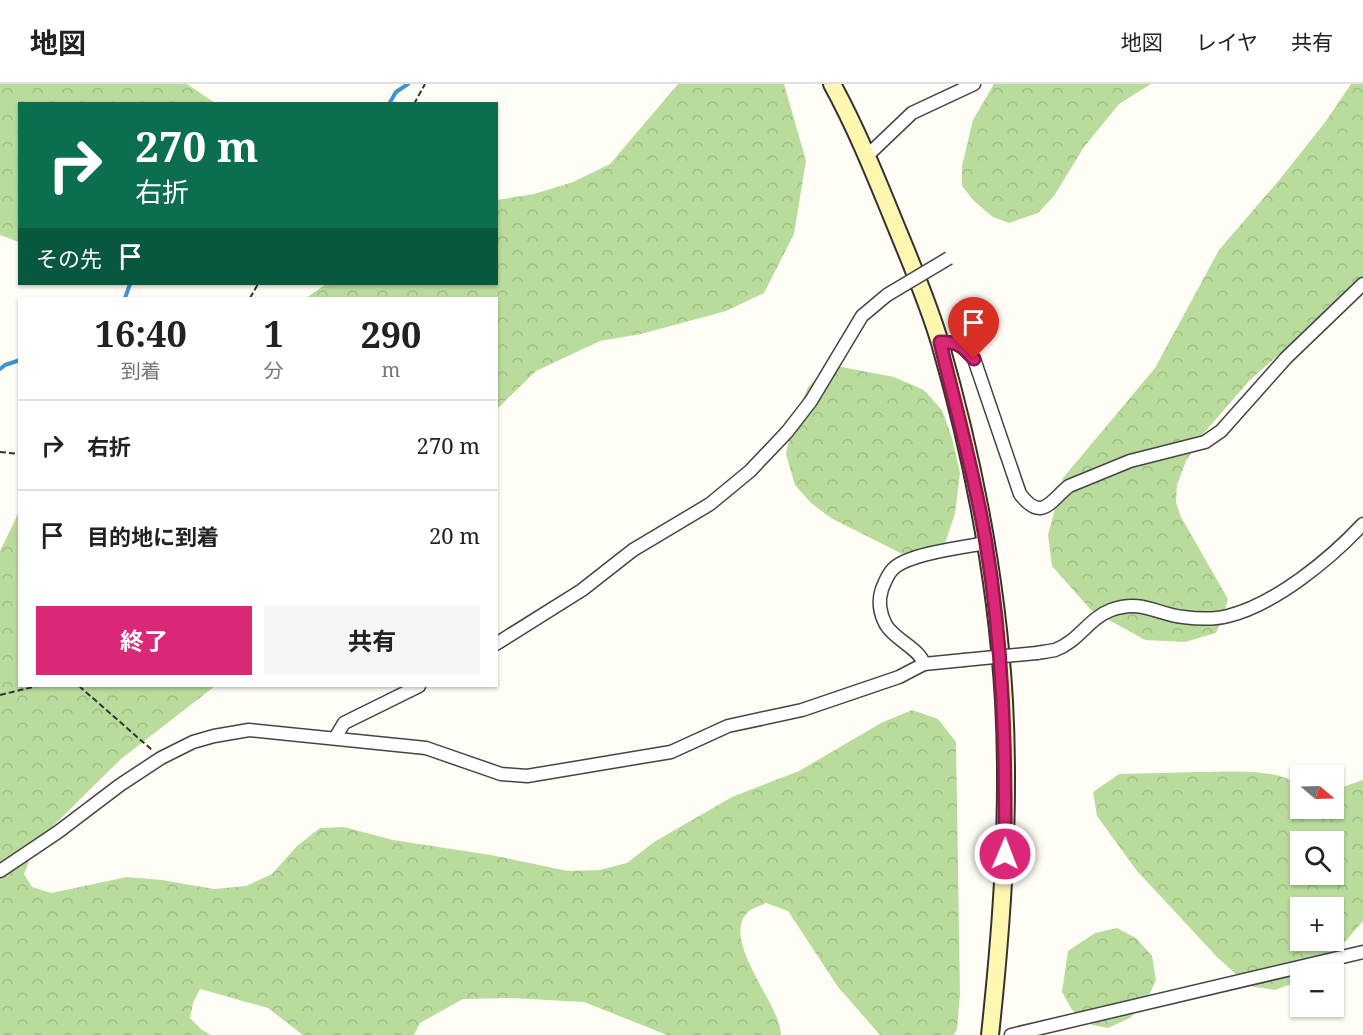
<!DOCTYPE html>
<html lang="ja">
<meta charset="utf-8">
<style>
:root{--surface:#fff;--page:#f6f6f6;--text:#222;--muted:#767676;--line:#e0e0e0;--accent:#db2777}
body{margin:0;font-family:"Noto Serif","Noto Sans JP",serif;background:var(--page);color:var(--text);height:100vh;display:flex;flex-direction:column;font-size:22px;white-space:nowrap}
*{box-sizing:border-box;margin:0}
p{font-size:20px;color:var(--muted)}
.icon{flex:none;width:33px;height:33px;fill:none;stroke:currentColor;stroke-width:2;stroke-linecap:round;stroke-linejoin:round}
.map{position:relative;flex:1;overflow:hidden}
.panel{position:absolute;left:18px;top:213px;width:480px;height:390px;display:flex;flex-direction:column;background:var(--surface);border-radius:0px;box-shadow:0 2px 4px #0004}
.panel>*{flex:none}
.top-card{position:absolute;left:18px;top:18px;width:480px;height:183px;border-radius:0px;box-shadow:0 2px 4px #0004;background:#0b6e4f;color:#fff;overflow:hidden}
.needle{width:39px;rotate:109deg}
.tools{position:absolute;left:1290px;top:681px;display:grid;gap:12px}
.tools a{display:grid;place-items:center;width:54px;height:54px;border-radius:0px;background:var(--surface);box-shadow:0 2px 4px #0004;font-size:30px}
.pin{position:absolute;display:grid;place-items:center;width:51px;height:51px;color:#fff;margin:-62px -26px;border-radius:50% 50% 50% 0;rotate:-45deg;box-shadow:0 0 6px #0007}
.pin .icon{rotate:45deg}
.me{position:absolute;width:66px;margin:-33px;rotate:1deg;stroke-linejoin:round;filter:drop-shadow(0 0 4px #0008)}
.turn{display:flex;align-items:center;gap:21px;height:126px;padding:0 18px;font-size:27px}
.turn .icon{width:78px;height:78px;stroke-width:2.5}
.turn b{display:block;font-size:42px;line-height:51px}
.then{display:flex;align-items:center;height:57px;padding:0 18px;background:#0003;gap:12px;font-size:22px}
.eta{display:flex;justify-content:space-evenly;align-items:center;height:102px;text-align:center}
.eta b{font-size:36px;font-weight:700;line-height:42px}
.button{display:flex;gap:12px;margin-top:auto;padding:12px 18px}
.button a{flex:1;height:69px;border-radius:0px;background:var(--accent);color:#fff;font-size:24px;font-weight:700;line-height:69px;text-align:center}
.button a+a{background:var(--page);color:var(--text)}
ul{padding:0;list-style:none}
li{display:flex;align-items:center;gap:18px;height:90px;padding:0 18px;border-top:2px solid var(--line)}
li div{flex:1}
li b{display:block;font-size:22px}
li em{font-style:normal}
header{display:flex;align-items:center;gap:36px;box-sizing:border-box;height:84px;padding:0 30px;background:var(--surface);border-bottom:2px solid var(--line)}
header strong{font-size:28px}
nav{display:flex;gap:33px;margin-inline-start:auto;font-size:21px}
.map>svg:first-child{display:block}
</style>
<header>
<strong>地図</strong>
<nav><a>地図</a><a>レイヤ</a><a>共有</a></nav>
</header>
<div class="map">
<svg width="1363" height="951" viewBox="0 0 1363 951">
<defs>
<pattern id="forest-crowns" width="20" height="18" patternUnits="userSpaceOnUse" patternTransform="scale(1.5)"><rect width="20" height="18" fill="#b9dc9c"/><path d="M2 6a3 3 0 1 1 6 0M12 15a3 3 0 1 1 6 0" fill="none" stroke="#9ebc85"/></pattern>
</defs>
<rect width="100%" height="100%" fill="#fffdf5"/>
<g fill="url(#forest-crowns)" fill-rule="evenodd">
<polygon points="0,0 187,0 215,19 20,20 19,158 0,151"/>
<polygon points="678,0 784,0 806,77 794,150 764,209 726,227 641,250 600,257 536,287 497,325 496,214 306,214 326,200 496,200 497,116 534,110 573,98 610,80"/>
<polygon points="994,0 1151,0 1119,20 1084,63 1054,112 1038,129 1009,139 993,133 974,117 962,102 962,82 973,36"/>
<polygon points="1351,0 1363,0 1363,196 1249,297 1203,350 1186,377 1177,401 1176,418 1181,433 1228,515 1224,531 1216,549 1185,558 1145,556 1091,526 1052,482 1048,451 1063,394 1155,284 1219,166 1280,95 1326,37"/>
<polygon points="831,281 894,293 924,306 942,326 952,354 960,389 955,430 945,459 926,475 912,475 831,434 811,419 795,401 786,370 793,337 808,303"/>
<path d="M 19,428 L 20,602 L 215,602 L 121,675 L 51,744 L 34,765 L 24,790 L 32,803 L 51,809 L 127,793 L 162,796 L 214,805 L 246,802 L 272,790 L 297,762 L 320,744 L 344,743 L 393,756 L 491,771 L 568,787 L 600,786 L 627,779 L 654,758 L 732,713 L 799,687 L 881,639 L 912,626 L 938,635 L 956,658 L 960,910 L 957,945 L 954,951 L 880,951 L 838,903 L 788,827 L 766,819 C 761,822 753,824 749,827 C 718,855 781,920 781,951 L 667,951 L 584,918 L 511,914 L 463,915 L 420,939 L 414,951 L 303,951 L 268,924 L 200,905 L 193,919 L 190,934 L 202,946 L 211,951 L 0,951 L 0,467 Z"/>
<path d="M 1198,688 C 1225,688 1279,683 1300,702 L 1300,724 L 1334,724 L 1334,706 L 1363,696 L 1363,837 L 1336,868 L 1311,889 L 1300,890 L 1300,897 L 1275,906 L 1249,902 L 1217,873 L 1137,787 L 1097,732 L 1093,708 L 1119,690 ZM 1300,758 L 1334,758 L 1334,790 L 1300,790 ZM 1300,824 L 1334,824 L 1334,856 L 1300,856 Z"/>
<polygon points="1117,844 1136,854 1152,872 1156,896 1146,918 1130,934 1108,944 1092,941 1072,926 1062,908 1068,867 1095,849"/>
</g>
<g fill="none" stroke-linecap="round" stroke-linejoin="round">
<g stroke="#3f96cf" stroke-width="4">
<polyline points="389,20 396,8 408,0"/>
<polyline points="125,214 130,200"/>
<polyline points="0,285 5,281 20,276"/>
</g>
<defs>
<g id="street">
<polyline points="868,71 912,29 974,0"/>
<path d="M 940,258 C 958,258 962,261 974,275 L 1020,410 C 1042,439 1051,416 1069,402 L 1130,377 L 1205,358 L 1221,347 L 1286,274 L 1363,200"/>
<polyline points="496,560 582,506 633,466 710,420 750,387 787,348 811,317 862,232 887,211"/>
<path d="M 1037,569 C 1043,568 1050,567 1055,566 C 1078,558 1089,534 1111,526 C 1142,515 1156,530 1183,533 C 1198,535 1213,536 1228,532 C 1276,520 1330,475 1363,440"/>
<path d="M 924,580 C 920,565 895,556 886,541 C 880,530 878,517 882,505 C 885,498 887,491 893,485 C 907,470 964,463 986,459"/>
<polyline points="335,654 344,639 419,602"/>
<polyline points="0,787 58,748 120,701 161,674 193,658 214,652 249,646 426,664 501,690 527,692 671,668 728,642 802,626 899,593 924,580 964,576"/>
<polyline points="1011,951 1363,868"/>
</g>
<path id="secondary" d="M 832,0 C 855,42 873,86 891,130 C 908,172 927,215 940,259 C 973,374 997,497 1004,617 C 1010,728 1002,840 990,951"/>
</defs>
<use href="#street" stroke="#444" stroke-width="15"/>
<use href="#secondary" stroke="#333" stroke-width="20"/>
<g stroke="#333" stroke-width="2" stroke-dasharray="6 3" stroke-linecap="butt">
<polyline points="414,20 425,0"/>
<polyline points="250,214 258,200"/>
<polyline points="0,368 20,370"/>
<polyline points="79,602 152,666"/>
<polyline points="0,611 37,602"/>
</g>
<use href="#street" stroke="#fff" stroke-width="12"/>
<use href="#secondary" stroke="#fff6b0" stroke-width="16"/>
<defs>
<g id="street-bridge">
<polyline points="887,211 949,174"/>
<polyline points="964,576 1037,569"/>
</g>
</defs>
<use href="#street-bridge" stroke="#444" stroke-width="15" stroke-linecap="butt"/>
<use href="#street-bridge" stroke="#fff" stroke-width="12"/>
</g>
<g fill="none" stroke-linecap="round" stroke-linejoin="round">
<defs>
<path id="route" d="M 974,275 C 962,261 958,258 940,258 C 956,325 975,392 986,459 C 1003,562 1006,665 1005,770"/>
</defs>
<use href="#route" stroke="#8e194d" stroke-width="15"/>
<use href="#route" stroke="#db2777" stroke-width="10"/>
</g>
</svg>
<div class="tools">
<a><svg class="needle" viewBox="-14 -14 28 28"><path d="M0-13l5 13h-10z" fill="#e53935"/><path d="M0 13l5-13h-10z" fill="#767676"/></svg></a>
<a><svg class="icon" aria-label="search" viewBox="0 0 24 24"><circle cx="10" cy="10" r="6"/><path d="M15 15l6 6"/></svg></a>
<a>+</a>
<a>−</a>
</div>
<div class="pin" style="left:974px;top:275px;background:#d93025"><svg class="icon" aria-label="arrive" viewBox="0 0 24 24"><path d="M6 21V4h12l-3 4 3 4H6"/></svg></div>
<svg class="me" style="left:1005px;top:770px" viewBox="-20 -20 40 40"><circle r="17" fill="#db2777" stroke="#fff" stroke-width="3"/><path d="M0-11L8 9 0 5-8 9z" fill="#fff"/></svg>
<div class="top-card">
<div class="turn"><svg class="icon" aria-label="right" viewBox="0 0 24 24"><path d="M7 20v-9h11M14 6l5 5-5 5"/></svg><div><b>270 m</b>右折</div></div>
<div class="then">その先<svg class="icon" aria-label="arrive" viewBox="0 0 24 24"><path d="M6 21V4h12l-3 4 3 4H6"/></svg></div>
</div>
<section class="panel">
<div class="eta">
<div><b>16:40</b><p>到着</p></div>
<div><b>1</b><p>分</p></div>
<div><b>290</b><p>m</p></div>
</div>
<ul>
<li><svg class="icon" aria-label="right" viewBox="0 0 24 24"><path d="M7 20v-9h11M14 6l5 5-5 5"/></svg><div><b>右折</b></div><em>270 m</em></li>
<li><svg class="icon" aria-label="arrive" viewBox="0 0 24 24"><path d="M6 21V4h12l-3 4 3 4H6"/></svg><div><b>目的地に到着</b></div><em>20 m</em></li>
</ul>
<div class="button"><a>終了</a><a>共有</a></div>
</section>
</div>
